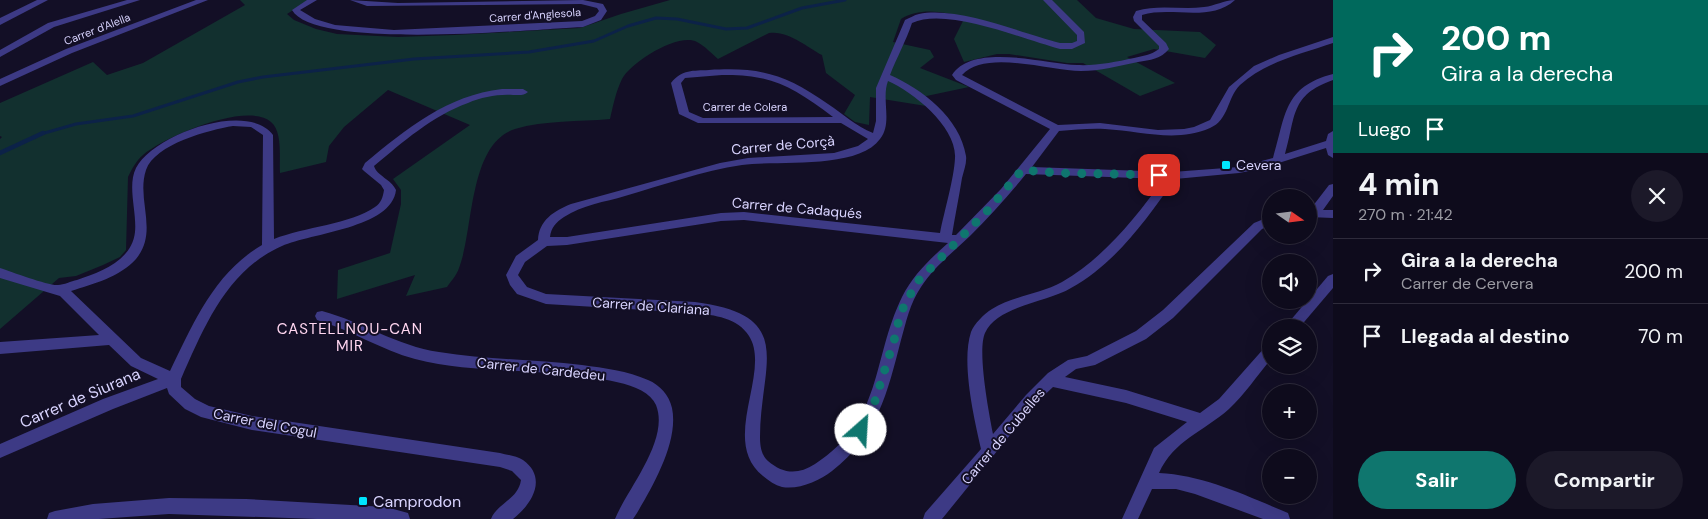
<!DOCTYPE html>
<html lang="es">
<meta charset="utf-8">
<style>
:root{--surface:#0e0b1c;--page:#1c1929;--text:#f1f3f6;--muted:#9b9ba3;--line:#2e2b3b;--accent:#0f766e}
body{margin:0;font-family:"DM Sans",sans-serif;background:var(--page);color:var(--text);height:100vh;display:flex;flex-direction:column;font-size:19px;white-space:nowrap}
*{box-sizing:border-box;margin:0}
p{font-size:16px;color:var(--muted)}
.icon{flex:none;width:28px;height:28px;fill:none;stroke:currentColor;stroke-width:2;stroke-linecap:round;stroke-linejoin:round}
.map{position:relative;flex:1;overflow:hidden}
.drawer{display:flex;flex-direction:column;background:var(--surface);width:375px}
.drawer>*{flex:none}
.hud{background:#00695c;color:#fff;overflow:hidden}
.needle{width:32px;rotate:104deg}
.controls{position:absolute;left:1262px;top:189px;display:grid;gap:10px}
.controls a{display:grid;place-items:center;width:55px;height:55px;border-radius:50%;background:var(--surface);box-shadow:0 5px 20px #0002,0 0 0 1px var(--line);font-size:25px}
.pin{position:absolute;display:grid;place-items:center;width:42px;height:42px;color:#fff;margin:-21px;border-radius:10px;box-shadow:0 2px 8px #0006}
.me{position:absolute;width:55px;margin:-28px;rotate:26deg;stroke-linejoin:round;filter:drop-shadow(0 0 4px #0008)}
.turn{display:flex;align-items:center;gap:18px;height:105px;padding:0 25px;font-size:22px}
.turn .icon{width:65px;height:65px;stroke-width:2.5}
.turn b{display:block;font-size:35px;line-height:42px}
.then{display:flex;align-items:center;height:48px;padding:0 25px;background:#0003;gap:10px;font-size:19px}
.round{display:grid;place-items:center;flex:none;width:52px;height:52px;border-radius:26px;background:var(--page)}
.summary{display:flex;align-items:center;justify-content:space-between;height:85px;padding:0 25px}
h1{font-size:30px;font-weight:700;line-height:38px}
.cta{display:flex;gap:10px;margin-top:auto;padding:10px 25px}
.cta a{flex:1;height:58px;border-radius:30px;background:var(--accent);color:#fff;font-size:20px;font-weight:700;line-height:58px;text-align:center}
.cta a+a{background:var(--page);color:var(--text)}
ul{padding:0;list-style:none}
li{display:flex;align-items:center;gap:15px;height:65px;padding:0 25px;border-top:1px solid var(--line)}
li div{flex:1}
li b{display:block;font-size:19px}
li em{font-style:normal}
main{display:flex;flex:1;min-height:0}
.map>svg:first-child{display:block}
</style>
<main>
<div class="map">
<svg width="1333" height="519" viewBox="0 0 1333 519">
<rect width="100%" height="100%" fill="#130f26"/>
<path fill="#12302f" d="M 240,0 L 309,0 L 287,14 L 294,20 L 316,29 L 337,34 L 398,37 L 454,35 L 580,28 L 621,14 L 670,0 L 1077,0 L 1096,18 L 1134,29 L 1200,32 L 1216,45 L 1205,58 L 1154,49 L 1127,57 L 1175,83 L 1140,96 L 1083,63 L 1067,63 L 1009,54 L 997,54 L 964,62 L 954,39 L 965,17 C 944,12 920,7 901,19 L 893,42 L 930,50 L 934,57 L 920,68 L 969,87 L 917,98 L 926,106 L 870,97 L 869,125 L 855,122 L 844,114 L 855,95 L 826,73 L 822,55 C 807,47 788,30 769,33 L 718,59 C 712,54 705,46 697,42 C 679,32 631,62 622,79 C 616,91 613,106 610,119 C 579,122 545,120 515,129 C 468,144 474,230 459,268 C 457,275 451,281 447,287 L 406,296 L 415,275 L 337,299 L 338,270 L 390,253 L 401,204 L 401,190 L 393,179 L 470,125 L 388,90 L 344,127 L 329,146 L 326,162 L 280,173 C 279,159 283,132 271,122 C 247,101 164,137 143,155 C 136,161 132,169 128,177 L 126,250 L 120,257 L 103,265 L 76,276 L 59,278 L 0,329 L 0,139 L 2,137 L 0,136 L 0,103 L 93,62 L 107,75 L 143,63 L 245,5 Z"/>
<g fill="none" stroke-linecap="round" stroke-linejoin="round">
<polyline stroke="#0c2248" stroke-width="3" points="41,134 76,124 133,116 238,82 263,77 414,59 529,52 594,41 628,26 656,18 677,19 726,29 747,28 802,8 845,0"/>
<polyline stroke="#0c2248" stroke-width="4.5" points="0,153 43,133"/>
<g fill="#3d3a85" fill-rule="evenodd">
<polygon points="37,0 48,0 0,25 0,18"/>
<polygon points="127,0 140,0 54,27 0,57 0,50 48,23"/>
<polygon points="196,0 208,0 72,53 0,86 0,79 66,49"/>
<path d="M 307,0 L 317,0 L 300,10 L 315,19 L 335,25 L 394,30 L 582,21 L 595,16 L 599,11 L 597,8 L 581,4 L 367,6 L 350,0 L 398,3 L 583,0 L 603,4 L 607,11 L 601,20 L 583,27 C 535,29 315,51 292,10 Z"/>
<path d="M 1043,0 L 1052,0 L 1084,32 L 1085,43 L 1072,49 L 1060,49 C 1022,39 947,7 912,23 C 906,41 897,57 890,75 C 922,89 960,118 966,156 C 967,162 964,171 962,178 C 959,197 955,216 952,235 L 956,235 L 1001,189 L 1050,129 L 956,80 L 952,75 C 973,42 1045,64 1077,65 C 1096,66 1115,62 1134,58 C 1143,56 1151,55 1159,49 L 1159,46 L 1134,21 L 1133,17 L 1136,11 C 1159,4 1181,10 1204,7 C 1215,6 1224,0 1235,0 C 1210,23 1172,6 1142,15 L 1142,20 L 1166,43 L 1169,49 C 1161,59 1150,60 1138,62 C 1119,66 1100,71 1081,71 C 1050,71 985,49 962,75 L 1058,125 L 1100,123 L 1158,130 L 1184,129 L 1194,127 L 1210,120 L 1229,87 L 1254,66 L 1279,55 L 1333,37 L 1333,43 C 1301,54 1265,62 1240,85 C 1227,98 1229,120 1210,128 C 1176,143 1141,131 1105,129 C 1090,128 1074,130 1059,131 L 1032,167 L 1172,172 L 1239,167 L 1273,158 C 1286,115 1283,87 1333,74 L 1333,80 C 1290,95 1296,116 1285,154 L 1326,141 L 1328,134 L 1333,131 L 1333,158 L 1328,155 L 1326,148 L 1260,169 L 1239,173 L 1175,179 C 1146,220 1116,263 1071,288 C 1048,302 997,306 985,333 C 977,351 989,413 993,434 L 1026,395 L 1048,373 L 1068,360 L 1087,356 L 1136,331 L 1163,310 L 1254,223 L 1271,216 L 1271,225 L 1262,229 L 1173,318 L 1146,339 L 1095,365 L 1076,369 L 1065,377 L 1126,390 L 1200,413 L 1219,399 L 1266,346 L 1271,344 L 1271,359 C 1257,376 1244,395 1229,409 C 1203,432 1174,440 1159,473 C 1204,475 1247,496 1288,513 L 1290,519 L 1263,519 L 1195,494 L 1176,489 L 1152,489 L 1138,519 L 1122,519 L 1154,448 L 1187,422 L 1126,403 L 1053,387 L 1036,403 L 942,519 L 923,519 L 925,513 L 981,449 C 974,418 961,362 971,332 C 974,324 984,314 992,309 C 1013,296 1040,294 1062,282 C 1105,257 1135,218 1164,179 L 1026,174 C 1009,195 990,216 970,236 C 953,252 934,267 921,287 C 910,303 906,322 901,340 C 887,394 878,435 832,471 C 819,481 799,490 782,487 C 775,485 769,481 763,476 C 719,441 772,372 749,336 C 738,318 714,315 695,313 L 546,304 L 517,294 L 510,285 L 506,275 L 516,256 L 538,240 C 539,220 554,211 571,204 L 720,163 L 748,158 L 834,153 L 858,146 L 868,139 L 841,123 L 698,123 L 679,114 L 671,83 C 682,69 693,71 709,70 C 761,67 785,74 828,104 C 843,114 856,126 873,133 L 876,121 L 876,88 L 905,20 C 910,18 914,15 919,14 C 958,6 1021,33 1060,43 L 1072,43 L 1077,41 L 1077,35 ZM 722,75 C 772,74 793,87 833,117 L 703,118 L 689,112 L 681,83 L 685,78 ZM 888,81 C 913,92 957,127 955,158 C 954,179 944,212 940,233 L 744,212 L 721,213 L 567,237 L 550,237 C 551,228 556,222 564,217 C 582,205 605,202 625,196 C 663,185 702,171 742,165 C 777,160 858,170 880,139 C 893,123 881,99 888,81 ZM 744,220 L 948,243 C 930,259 913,275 902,297 C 871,361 884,419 815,464 C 798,475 783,474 768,461 C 761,455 760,445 760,437 C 760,365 798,315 695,302 L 546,294 L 527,287 L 518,275 L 525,262 L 547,246 L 567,245 L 721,221 Z"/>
<path d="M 502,89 L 523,89 L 528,92 C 524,96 519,95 513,95 C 498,94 482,97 468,103 C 432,116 403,142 374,166 C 377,176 391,179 396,190 C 392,228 311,233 282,246 C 227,270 204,327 181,379 L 181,387 L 195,399 L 209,406 L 252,416 L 500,453 C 507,455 517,456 523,460 C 548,478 532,504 513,519 L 491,519 C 497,503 518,500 521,480 L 512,471 L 500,467 L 252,430 L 201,417 L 185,409 L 169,394 L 167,388 L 113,409 L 0,458 L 0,444 L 103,399 L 158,379 L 131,366 L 109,345 L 0,354 L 0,342 L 99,335 L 60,296 L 0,278 L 0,268 C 12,272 49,286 58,285 C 64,285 71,281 77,280 C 100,272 132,261 135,232 C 137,212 127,186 136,168 C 153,135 247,100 273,135 L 274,239 C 304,227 351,224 375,207 C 381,203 383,197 384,190 L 381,185 L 364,171 L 362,169 L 365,163 C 406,129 448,95 502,89 ZM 233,126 L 251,127 L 263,135 L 262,245 C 214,273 193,324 170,371 L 141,358 L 71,291 C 93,284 120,277 136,259 C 159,231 136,200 146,170 C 155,144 209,130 233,126 Z"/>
<polygon points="1333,184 1333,196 1323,210 1333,210 1333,218 1309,217 1309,211 1329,185"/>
<polygon points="1333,274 1333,288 1299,328 1284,328 1328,276"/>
<path d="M 322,311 C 363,322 397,346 439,352 C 486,360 535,359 582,365 C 604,368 628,371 648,380 C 660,385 669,395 672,408 C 679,441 653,486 637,513 L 633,519 L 615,519 C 627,489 670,440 656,405 C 646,381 592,378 570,375 C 519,369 465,372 415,359 C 381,350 351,330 317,320 L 315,316 L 317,312 Z"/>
<polygon points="169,498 246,499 386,507 408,513 410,519 317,519 169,514 99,519 47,519 49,513 55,511 93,504"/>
</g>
</g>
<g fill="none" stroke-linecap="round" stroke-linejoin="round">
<polyline stroke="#0f766e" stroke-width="9" stroke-dasharray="0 16.2" points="861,430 874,404 896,334 900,314 917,282 989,209 1022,170 1059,173 1159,175"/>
</g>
<g fill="#00e5ff" stroke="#130f26" stroke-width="2">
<rect x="1221" y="160" width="10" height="10" rx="2.5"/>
<rect x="358" y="496" width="10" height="10" rx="2.5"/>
</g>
<g text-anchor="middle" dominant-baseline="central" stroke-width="4" stroke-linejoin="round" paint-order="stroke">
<g font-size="11" fill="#d9d4ff" stroke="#130f26">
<text transform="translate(535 15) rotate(-4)">Carrer d'Anglesola</text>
<text transform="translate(97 29) rotate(-21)">Carrer d'Alella</text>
<text x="745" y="107">Carrer de Colera</text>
</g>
<g font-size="14" fill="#d9d4ff" stroke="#130f26">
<text transform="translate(783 145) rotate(-5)">Carrer de Corçà</text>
<text transform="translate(797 208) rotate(5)">Carrer de Cadaqués</text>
<text transform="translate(651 306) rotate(4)">Carrer de Clariana</text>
<text transform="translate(541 369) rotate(6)">Carrer de Cardedeu</text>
<text transform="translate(265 423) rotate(11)">Carrer del Cogul</text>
<text transform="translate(1003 436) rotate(-50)">Carrer de Cubelles</text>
</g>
<g font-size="14" fill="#d9d4ff" stroke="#130f26" text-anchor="start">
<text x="1236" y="165">Cevera</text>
</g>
<g font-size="15" letter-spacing="1" fill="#ffd6f0" stroke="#130f26">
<text x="350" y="329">CASTELLNOU-CAN<tspan x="350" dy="17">MIR</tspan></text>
</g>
<g font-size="16" fill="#d9d4ff" stroke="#130f26">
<text transform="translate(80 398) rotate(-23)">Carrer de Siurana</text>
</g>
<g font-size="16" fill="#d9d4ff" stroke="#130f26" text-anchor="start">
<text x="373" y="501">Camprodon</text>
</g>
</g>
</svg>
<div class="controls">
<a><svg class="needle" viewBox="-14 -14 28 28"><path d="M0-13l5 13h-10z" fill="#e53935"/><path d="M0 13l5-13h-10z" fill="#9b9ba3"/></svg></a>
<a><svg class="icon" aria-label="sound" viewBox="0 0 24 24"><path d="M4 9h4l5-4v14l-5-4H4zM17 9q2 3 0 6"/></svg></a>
<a><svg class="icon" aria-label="layers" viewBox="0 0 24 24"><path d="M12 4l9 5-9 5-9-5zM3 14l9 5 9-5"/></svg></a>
<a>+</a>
<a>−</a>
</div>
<div class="pin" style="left:1159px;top:175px;background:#d93025"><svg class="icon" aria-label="arrive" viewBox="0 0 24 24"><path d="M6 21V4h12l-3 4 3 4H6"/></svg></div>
<svg class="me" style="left:861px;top:430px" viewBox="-20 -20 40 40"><circle r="19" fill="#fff"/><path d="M0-13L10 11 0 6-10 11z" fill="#0f766e"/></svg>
</div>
<section class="drawer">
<div class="hud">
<div class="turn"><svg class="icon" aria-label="right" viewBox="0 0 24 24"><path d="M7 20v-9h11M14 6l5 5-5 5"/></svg><div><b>200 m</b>Gira a la derecha</div></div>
<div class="then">Luego<svg class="icon" aria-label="arrive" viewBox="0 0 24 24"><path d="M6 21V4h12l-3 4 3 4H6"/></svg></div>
</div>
<div class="summary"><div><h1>4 min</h1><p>270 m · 21:42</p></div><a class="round"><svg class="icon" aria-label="close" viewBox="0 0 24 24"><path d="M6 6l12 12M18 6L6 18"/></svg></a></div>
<ul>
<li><svg class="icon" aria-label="right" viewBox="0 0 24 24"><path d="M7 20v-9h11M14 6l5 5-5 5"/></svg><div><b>Gira a la derecha</b><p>Carrer de Cervera</p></div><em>200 m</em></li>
<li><svg class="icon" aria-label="arrive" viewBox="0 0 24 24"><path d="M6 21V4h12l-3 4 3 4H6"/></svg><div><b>Llegada al destino</b></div><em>70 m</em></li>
</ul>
<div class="cta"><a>Salir</a><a>Compartir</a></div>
</section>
</main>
